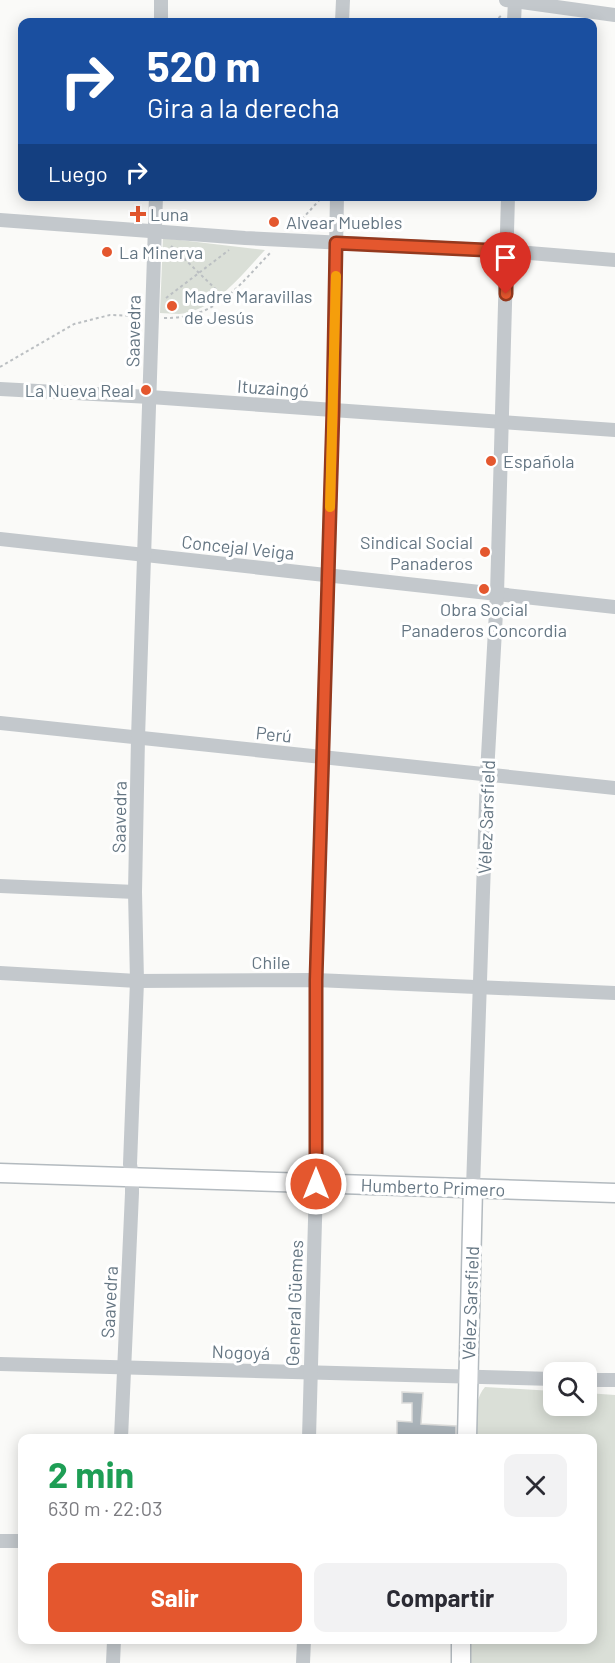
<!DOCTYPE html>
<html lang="es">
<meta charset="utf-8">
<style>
:root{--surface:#fff;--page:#f2f2f3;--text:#2b2b33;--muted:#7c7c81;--accent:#e4572e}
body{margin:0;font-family:Barlow,sans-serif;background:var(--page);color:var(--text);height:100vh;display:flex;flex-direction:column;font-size:22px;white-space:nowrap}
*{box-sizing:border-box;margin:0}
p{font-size:20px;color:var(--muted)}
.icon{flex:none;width:33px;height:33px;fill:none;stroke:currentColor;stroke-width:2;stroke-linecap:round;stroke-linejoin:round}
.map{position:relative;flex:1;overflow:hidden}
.panel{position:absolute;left:18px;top:1434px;width:579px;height:210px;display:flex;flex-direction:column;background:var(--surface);border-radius:12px;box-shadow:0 3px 15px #0003}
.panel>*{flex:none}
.top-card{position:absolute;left:18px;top:18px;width:579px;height:183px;border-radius:12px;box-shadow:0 3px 15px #0003;background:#1a4fa0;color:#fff;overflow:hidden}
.fabs{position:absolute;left:543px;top:1362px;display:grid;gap:12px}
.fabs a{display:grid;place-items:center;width:54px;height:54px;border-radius:12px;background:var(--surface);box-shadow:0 3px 15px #0003;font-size:30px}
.pin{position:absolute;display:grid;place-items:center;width:51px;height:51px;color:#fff;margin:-62px -26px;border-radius:50% 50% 50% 0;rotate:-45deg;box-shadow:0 0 6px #0007}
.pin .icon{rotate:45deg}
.me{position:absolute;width:66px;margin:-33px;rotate:0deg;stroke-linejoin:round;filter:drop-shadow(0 0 4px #0008)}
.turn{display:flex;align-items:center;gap:21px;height:126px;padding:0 30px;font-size:27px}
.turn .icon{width:78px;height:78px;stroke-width:2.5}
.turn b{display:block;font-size:42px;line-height:51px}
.then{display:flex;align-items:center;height:57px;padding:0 30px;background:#0003;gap:12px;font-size:22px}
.round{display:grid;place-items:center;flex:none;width:63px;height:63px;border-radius:12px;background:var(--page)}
.summary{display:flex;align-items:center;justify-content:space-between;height:102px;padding:0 30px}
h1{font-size:36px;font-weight:700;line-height:45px;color:#1e9e55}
.button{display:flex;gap:12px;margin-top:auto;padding:12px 30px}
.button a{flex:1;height:69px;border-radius:12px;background:var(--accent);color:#fff;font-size:24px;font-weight:700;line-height:69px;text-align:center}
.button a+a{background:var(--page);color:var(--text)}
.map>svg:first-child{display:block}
</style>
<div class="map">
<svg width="615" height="1663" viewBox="0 0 615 1663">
<rect width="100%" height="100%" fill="#fafaf8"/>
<g fill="#dadfd7">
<path d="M 163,238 L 265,250 C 241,275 216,310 179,314 C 173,314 166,313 160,313 Z"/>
<path d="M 485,1387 L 553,1391 L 554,1406 L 586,1406 L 587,1393 L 615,1395 L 615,1663 L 469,1663 L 470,1640 L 592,1640 L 592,1438 L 476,1438 C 477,1422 473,1400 485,1387 Z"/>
</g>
<polygon fill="#aab3b9" stroke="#dcdcda" stroke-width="1.5" points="402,1392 423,1393 421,1424 456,1426 456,1438 421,1438 421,1436 397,1435 397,1421 412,1422 412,1403 402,1403"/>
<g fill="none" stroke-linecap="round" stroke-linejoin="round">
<defs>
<g id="secondary">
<polyline points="0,1173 615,1193"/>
<polyline points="467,1438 473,1188"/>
<polyline points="461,1663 461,1640"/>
</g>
</defs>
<use href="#secondary" stroke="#b3babf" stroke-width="21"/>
<g stroke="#bbbfc2" stroke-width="2" stroke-dasharray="3 3" stroke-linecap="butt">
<polyline points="494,22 502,15"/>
<polyline points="294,228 323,196"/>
<polyline points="171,246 225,298"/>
<polyline points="166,298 229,250"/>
<path d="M 164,318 C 217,319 238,286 272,251"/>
<polyline points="0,367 74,324 110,315 141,316"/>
</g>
<g stroke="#c3c8cc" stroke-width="14">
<polyline points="506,0 615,15"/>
<polyline points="161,22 161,0"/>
<polyline points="342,22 343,0"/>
<polyline points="514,22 515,0"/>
<polyline points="0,220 245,238 506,251 615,260"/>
<polyline points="0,389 150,397 615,430"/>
<polyline points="0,539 615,607"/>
<polyline points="0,723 615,788"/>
<polyline points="0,886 135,892"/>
<polyline points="0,973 137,981 316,980 615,993"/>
<polyline points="473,1188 487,774 497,594 508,196"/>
<polyline points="0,1364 554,1379"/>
<polyline points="586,1380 615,1380"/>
<polyline points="121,1438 132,1193 132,1177 130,1164 137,981 135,892 138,738 156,196"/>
<polyline points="309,1438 316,1184 316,980 333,410 337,196"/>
<polyline points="0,1541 22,1541"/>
<polyline points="113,1663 114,1640"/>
<polyline points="303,1663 304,1640"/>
</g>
<use href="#secondary" stroke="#fff" stroke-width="18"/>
</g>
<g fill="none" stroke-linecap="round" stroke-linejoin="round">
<defs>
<polyline id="route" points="316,1184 316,980 333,410 336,243 506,251 506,294"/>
</defs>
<use href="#route" stroke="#94391e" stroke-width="15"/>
<use href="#route" stroke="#e4572e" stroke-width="10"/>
<polyline stroke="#f59e0b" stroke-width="10" points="330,507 336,276"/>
</g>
<g fill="#e4572e" stroke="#fff" stroke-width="2">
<path d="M135 205h6v6h6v6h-6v6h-6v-6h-6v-6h6z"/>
<circle cx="274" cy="222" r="6"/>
<circle cx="107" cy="252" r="6"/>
<circle cx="172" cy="306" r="6"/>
<circle cx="146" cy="390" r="6"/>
<circle cx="491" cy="461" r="6"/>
<circle cx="485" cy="552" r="6"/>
<circle cx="484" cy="589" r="6"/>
</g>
<g text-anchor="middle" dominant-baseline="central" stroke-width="6" stroke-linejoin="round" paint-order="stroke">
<g font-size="18" fill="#657683" stroke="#fff" text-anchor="start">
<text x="150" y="214">Luna</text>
<text x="286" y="222">Alvear Muebles</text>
<text x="119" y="252">La Minerva</text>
<text x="184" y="296">Madre Maravillas<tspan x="184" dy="21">de Jesús</tspan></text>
<text x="134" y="390" text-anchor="end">La Nueva Real</text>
<text x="503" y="461">Española</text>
<text x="473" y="542" text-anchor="end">Sindical Social<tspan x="473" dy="21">Panaderos</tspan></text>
<text x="484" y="609" text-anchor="middle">Obra Social<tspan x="484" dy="21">Panaderos Concordia</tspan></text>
</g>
<g font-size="18" fill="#657683" stroke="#fff">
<text transform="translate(133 331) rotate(-89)">Saavedra</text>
<text transform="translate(273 388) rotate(4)">Ituzaingó</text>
<text transform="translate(238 547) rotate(6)">Concejal Veiga</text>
<text transform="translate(274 734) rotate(6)">Perú</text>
<text transform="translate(119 817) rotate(-89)">Saavedra</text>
<text transform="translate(486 817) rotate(-88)">Vélez Sarsfield</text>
<text x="271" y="962">Chile</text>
<text transform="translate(433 1187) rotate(2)">Humberto Primero</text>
<text transform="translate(109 1302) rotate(-87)">Saavedra</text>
<text transform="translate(294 1303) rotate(-88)">General Güemes</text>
<text transform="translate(470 1303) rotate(-88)">Vélez Sarsfield</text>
<text transform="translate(241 1352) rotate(2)">Nogoyá</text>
</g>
</g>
</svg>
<div class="fabs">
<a><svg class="icon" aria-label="search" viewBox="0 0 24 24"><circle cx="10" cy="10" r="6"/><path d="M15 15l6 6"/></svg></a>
</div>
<div class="pin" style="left:506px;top:294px;background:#d93025"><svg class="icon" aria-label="arrive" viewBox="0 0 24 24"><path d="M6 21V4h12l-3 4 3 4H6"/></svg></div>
<svg class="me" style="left:316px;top:1184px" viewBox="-20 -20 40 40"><circle r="17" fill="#e4572e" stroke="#fff" stroke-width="3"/><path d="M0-11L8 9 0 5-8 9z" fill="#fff"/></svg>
<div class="top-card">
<div class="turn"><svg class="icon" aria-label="right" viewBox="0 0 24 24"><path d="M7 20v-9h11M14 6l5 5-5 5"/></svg><div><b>520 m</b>Gira a la derecha</div></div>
<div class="then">Luego<svg class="icon" aria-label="right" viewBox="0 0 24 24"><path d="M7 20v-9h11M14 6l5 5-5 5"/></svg></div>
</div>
<section class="panel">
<div class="summary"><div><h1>2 min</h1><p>630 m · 22:03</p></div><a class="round"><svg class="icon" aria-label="close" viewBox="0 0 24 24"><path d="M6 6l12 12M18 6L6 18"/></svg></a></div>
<div class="button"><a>Salir</a><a>Compartir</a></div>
</section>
</div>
